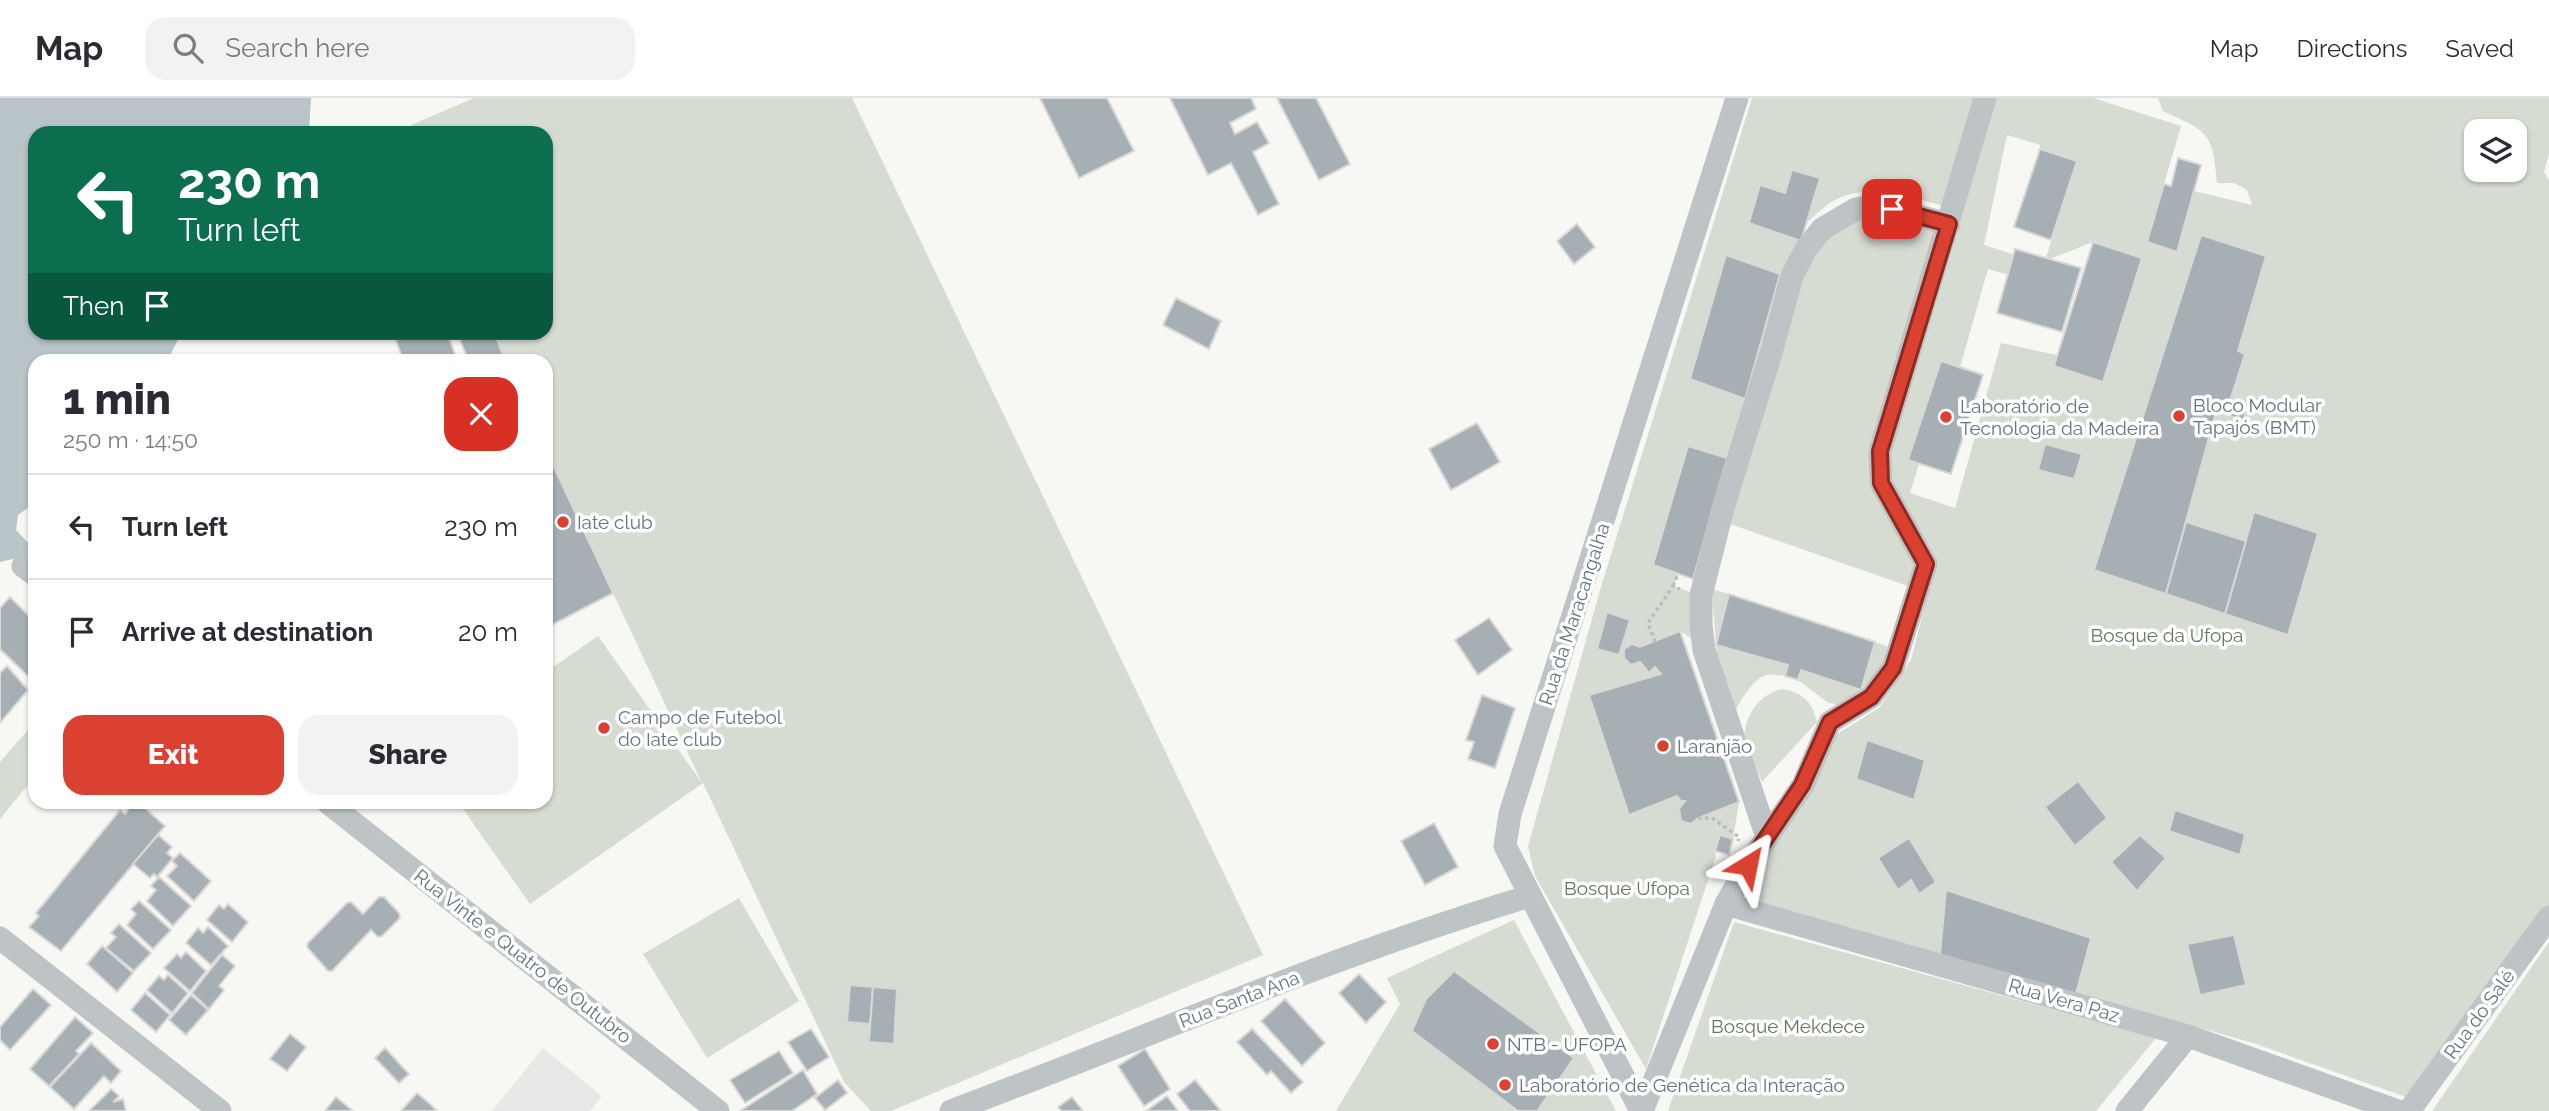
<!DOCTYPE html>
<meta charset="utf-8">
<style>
:root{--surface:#fff;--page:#f2f2f3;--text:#2b2b33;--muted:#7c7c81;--line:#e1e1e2;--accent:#da4131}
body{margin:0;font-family:Raleway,sans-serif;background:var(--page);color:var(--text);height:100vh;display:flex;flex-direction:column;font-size:26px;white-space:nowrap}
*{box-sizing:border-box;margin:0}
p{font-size:23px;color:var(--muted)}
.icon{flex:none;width:38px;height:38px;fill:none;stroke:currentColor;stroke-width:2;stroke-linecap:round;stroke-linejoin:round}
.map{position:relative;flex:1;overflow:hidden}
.panel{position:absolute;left:28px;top:256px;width:525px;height:455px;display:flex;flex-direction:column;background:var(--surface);border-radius:21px;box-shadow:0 2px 5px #0004}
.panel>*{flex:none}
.top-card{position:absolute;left:28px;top:28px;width:525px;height:214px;border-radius:21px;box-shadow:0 2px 5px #0004;background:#0b6e4f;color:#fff;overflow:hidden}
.tools{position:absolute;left:2464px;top:21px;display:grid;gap:14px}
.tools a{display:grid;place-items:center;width:63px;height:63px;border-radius:14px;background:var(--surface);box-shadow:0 2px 5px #0004;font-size:35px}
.pin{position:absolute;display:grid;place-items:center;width:60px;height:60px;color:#fff;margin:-30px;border-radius:14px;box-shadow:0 4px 10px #0006}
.me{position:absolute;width:77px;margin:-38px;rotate:35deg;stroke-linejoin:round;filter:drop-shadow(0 0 5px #0008)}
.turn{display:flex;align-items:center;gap:24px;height:147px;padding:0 35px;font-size:32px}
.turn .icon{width:91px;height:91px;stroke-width:2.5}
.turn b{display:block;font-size:49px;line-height:60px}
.then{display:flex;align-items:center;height:66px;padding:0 35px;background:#0003;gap:14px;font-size:26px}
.round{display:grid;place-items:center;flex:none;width:74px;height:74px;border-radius:21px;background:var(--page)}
.head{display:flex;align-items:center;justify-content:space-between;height:119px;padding:0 35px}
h1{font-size:42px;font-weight:800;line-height:52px}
.button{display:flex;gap:14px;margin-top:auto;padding:14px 35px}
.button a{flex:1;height:80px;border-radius:21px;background:var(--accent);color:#fff;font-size:28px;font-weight:800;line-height:80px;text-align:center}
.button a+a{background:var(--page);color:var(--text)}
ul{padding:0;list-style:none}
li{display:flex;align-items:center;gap:21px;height:105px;padding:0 35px;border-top:2px solid var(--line)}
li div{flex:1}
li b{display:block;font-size:26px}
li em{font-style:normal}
header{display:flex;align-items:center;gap:42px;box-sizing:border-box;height:98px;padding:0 35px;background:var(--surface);border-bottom:2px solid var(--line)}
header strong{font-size:33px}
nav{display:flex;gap:38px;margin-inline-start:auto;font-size:24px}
.search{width:490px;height:63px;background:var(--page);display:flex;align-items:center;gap:18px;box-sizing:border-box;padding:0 24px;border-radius:21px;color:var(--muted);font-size:26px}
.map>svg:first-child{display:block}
</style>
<header>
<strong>Map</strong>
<div class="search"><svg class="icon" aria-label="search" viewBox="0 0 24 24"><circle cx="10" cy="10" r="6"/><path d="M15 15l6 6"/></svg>Search here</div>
<nav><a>Map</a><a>Directions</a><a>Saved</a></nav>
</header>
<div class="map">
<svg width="2549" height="1013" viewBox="0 0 2549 1013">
<rect width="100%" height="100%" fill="#f7f7f4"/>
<polygon fill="#e8e8e7" points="543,950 602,998 590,1013 492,1013"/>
<g fill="#d7dcd3" fill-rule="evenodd">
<polygon points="474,0 852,0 1263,857 891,1013 871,1013 844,984 703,685 530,806 458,704 546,704 546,574 598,538 702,685 546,352 546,262 505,262 494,235 546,234 546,35 414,35 411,27"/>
<path d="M 1752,0 L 1978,0 L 1947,109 C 1912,99 1868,83 1833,103 C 1824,108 1816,117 1807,124 L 1820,81 L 1792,72 L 1785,95 L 1750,125 L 1801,143 L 1780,176 L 1726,158 L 1690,280 L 1745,301 L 1727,360 L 1687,348 L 1653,466 L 1678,476 L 1674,488 L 1695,496 L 1691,540 L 1680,533 L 1640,549 L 1636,546 L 1627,548 L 1623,556 L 1631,566 L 1640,564 L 1649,575 L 1655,569 L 1661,576 L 1590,598 L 1681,703 L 1685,703 L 1679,711 L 1681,723 L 1691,726 L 1698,720 L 1739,704 L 1733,741 L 1720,737 L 1715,753 L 1716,758 L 1646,971 L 1535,778 L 1528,748 L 1601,489 Z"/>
<path d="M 1985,0 L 2093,0 L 2181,28 L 2147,144 L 2176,154 L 2194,93 L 2252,107 L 2247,92 L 2234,85 L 2217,85 C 2213,32 2207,34 2163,13 L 2158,0 L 2549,0 L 2549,56 L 2544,74 L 2549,82 L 2549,808 L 2406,999 L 2253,945 L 1753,802 L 1777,710 L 1837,636 L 1879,610 L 1911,562 L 1935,467 L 1887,382 L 1888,352 ZM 2476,33 L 2515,33 L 2515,72 L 2476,72 ZM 2007,37 L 2040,47 L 2040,51 L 2076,64 L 2045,163 L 2093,144 L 2142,160 L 2102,284 L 2054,268 L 2057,257 L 2001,245 L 1955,410 L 1910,395 L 1945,283 L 1955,287 L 1988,171 L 2020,180 L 2025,160 L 1984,147 Z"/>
<polygon points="1871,116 1941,134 1874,352 1917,464 1908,488 1730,426 1799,180 1828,136"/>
<path d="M 1712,491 L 1729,496 L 1717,547 L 1788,567 L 1785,578 C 1780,578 1772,576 1767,577 C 1752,581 1740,604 1733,617 L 1717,562 Z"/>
<polygon points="1875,544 1887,548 1884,566 1861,592 1837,607 1827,604 1798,582 1801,572 1861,592"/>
<path d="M 1782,591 C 1803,594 1812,604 1817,624 L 1762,684 C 1757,671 1747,655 1745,642 C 1742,619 1761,595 1782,591 Z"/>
<polygon points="35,624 35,678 0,721 0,664"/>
<polygon points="739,800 799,903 707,960 643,856"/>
<polygon points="1514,822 1616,1013 1336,1013 1400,906 1387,880"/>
<polygon points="1734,824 2156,940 2096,1013 1668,1013"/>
<polygon points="2549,844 2549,1013 2432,1013"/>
</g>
<polygon fill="#b8c4c7" points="0,0 311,0 309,35 35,35 35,234 181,235 168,262 35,262 35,407 32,407 18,417 16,432 35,452 35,456 0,464"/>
<g fill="#a6afb3" stroke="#d8d8d6" stroke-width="2">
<polygon points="1040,0 1107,0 1134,53 1079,80"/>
<polygon points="1170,0 1251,0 1256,11 1230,25 1235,36 1257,24 1269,45 1253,54 1279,106 1258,117 1231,65 1208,77"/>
<polygon points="1277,0 1316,0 1350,66 1319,82"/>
<polygon points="2040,51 2077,63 2051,142 2014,129"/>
<polygon points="2178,60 2201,67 2177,154 2147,144 2164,86 2171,88"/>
<polygon points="1792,72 1820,80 1801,143 1749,125 1760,87 1785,95"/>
<polygon points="1577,126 1595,149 1574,166 1557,143"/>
<polygon points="2201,137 2266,158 2238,253 2245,256 2231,300 2247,307 2244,322 2216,314 2166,496 2094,472"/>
<polygon points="2093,144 2142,160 2103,284 2054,268"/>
<polygon points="2015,151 2081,170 2062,234 1997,215"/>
<polygon points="1726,157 1780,176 1745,301 1690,281"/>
<polygon points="1176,200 1221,223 1209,251 1163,227"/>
<polygon points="393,234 447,234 457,262 403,262"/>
<polygon points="457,234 494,234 505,262 468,262"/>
<polygon points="1941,263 1983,277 1951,376 1908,362"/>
<polygon points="1477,325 1500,364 1451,392 1429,351"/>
<polygon points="2045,346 2082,356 2074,381 2038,372"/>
<polygon points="1688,348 1727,360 1693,481 1653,467"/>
<polygon points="546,352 613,495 546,530"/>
<polygon points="2254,414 2318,435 2288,537 2225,516"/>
<polygon points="2186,424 2246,443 2225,516 2166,496"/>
<polygon points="1729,496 1875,544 1861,592 1801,572 1798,582 1785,578 1788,567 1716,547"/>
<polygon points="10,499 35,524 35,585 0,551 0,510"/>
<polygon points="1607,514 1630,522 1619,557 1597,551"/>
<polygon points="1489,520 1512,552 1478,577 1455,542"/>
<polygon points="1680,533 1739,704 1698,720 1691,726 1681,723 1679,711 1685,703 1681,703 1677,698 1629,717 1589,597 1661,576 1655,569 1649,575 1640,564 1631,567 1624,560 1624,551 1632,546 1640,549"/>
<polygon points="7,568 28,592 0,625 0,575"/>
<polygon points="1482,597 1515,610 1495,670 1468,661 1474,644 1466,642"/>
<polygon points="1867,642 1925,662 1914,702 1856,681"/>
<polygon points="2078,683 2107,720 2075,748 2045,709"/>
<polygon points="134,704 138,704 165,728 61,853 29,829 39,818 36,815 120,712 125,716"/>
<polygon points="2175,712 2245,736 2240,757 2169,733"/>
<polygon points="1434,725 1458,769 1425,787 1401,743"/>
<polygon points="158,737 172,749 167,755 173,760 157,779 154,776 150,780 133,766"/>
<polygon points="1720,737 1733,741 1729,757 1715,753"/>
<polygon points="2140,737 2166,760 2137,793 2111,764"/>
<polygon points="1909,740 1936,784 1919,796 1911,782 1898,792 1878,760"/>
<polygon points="180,755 211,783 194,803 167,778 177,768 172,763"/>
<polygon points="159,779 191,808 173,828 147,803 156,792 151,788"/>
<polygon points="1946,792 2091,840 2075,899 1940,857"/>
<polygon points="379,799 384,799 399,815 400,820 382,838 378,839 371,832 332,873 328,873 307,849 308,845 347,805 351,804 363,816"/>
<polygon points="139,803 171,832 153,851 127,827 136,816 131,811"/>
<polygon points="228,806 248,824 232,844 207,822 219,807 224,811"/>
<polygon points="119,826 151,855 134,873 106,850 116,839 111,835"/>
<polygon points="208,829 228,848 211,867 186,845 198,830 203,835"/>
<polygon points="2234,837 2246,887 2200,897 2187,846"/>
<polygon points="102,848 133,875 117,894 87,866"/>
<polygon points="186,854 206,873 190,893 164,870 177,856 181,860"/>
<polygon points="222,857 235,868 219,888 224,892 209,911 192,895"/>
<polygon points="1454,873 1574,960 1537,1013 1518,1013 1412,933 1426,901"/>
<polygon points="1359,876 1386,904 1366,925 1339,895"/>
<polygon points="168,877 188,895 172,915 147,892 159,878 164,882"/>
<polygon points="850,887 873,889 870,926 847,924"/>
<polygon points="873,889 897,891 894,946 869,944"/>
<polygon points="33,891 51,907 10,952 0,942 0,929"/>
<polygon points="145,895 170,917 156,934 131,912"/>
<polygon points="191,897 208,912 186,937 169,922"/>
<polygon points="1285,901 1325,945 1302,968 1261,923"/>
<polygon points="75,919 93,935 76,953 79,956 49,988 30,971"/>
<polygon points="811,931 829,959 807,973 788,944"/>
<polygon points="1252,931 1303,984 1291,995 1271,973 1267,977 1237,944"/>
<polygon points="290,936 306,949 287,973 270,961"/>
<polygon points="91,945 121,973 111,985 104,978 74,1011 50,989"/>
<polygon points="385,950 409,976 399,985 375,960"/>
<polygon points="1145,951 1170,991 1144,1008 1118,968"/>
<polygon points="779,953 793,975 745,1005 730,982"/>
<polygon points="803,972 817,996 792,1013 740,1013"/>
<polygon points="838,982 847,995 825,1012 815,1000"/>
<polygon points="1195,982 1221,1013 1190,1013 1177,996"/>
<polygon points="111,991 119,998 113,1004 123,1001 126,1013 89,1013"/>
<polygon points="417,995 431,1007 437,1013 401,1013"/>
<polygon points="1167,998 1178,1013 1146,1013"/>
<polygon points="336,999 353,1013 325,1013"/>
<polygon points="1072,999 1083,1013 1061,1013 1058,1009"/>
</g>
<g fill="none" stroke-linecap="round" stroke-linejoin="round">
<g stroke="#babdbf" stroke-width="3.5" stroke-dasharray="3.5 3.5" stroke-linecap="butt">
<polyline points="1673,488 1678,476"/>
<polyline points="1655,544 1648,525 1673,488 1680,491"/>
<polyline points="1698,720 1712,720 1739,739 1738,743"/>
</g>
<g stroke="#bec3c5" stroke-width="23">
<polyline points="23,468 35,477"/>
<polyline points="327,704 718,1013"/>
<polyline points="1767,739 1704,552 1701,527 1701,497 1723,410 1771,255 1792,178 1806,151 1822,131 1856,111 1872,108 1892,111 1949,126"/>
<polyline points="1726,806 2188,938 2398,1013"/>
<polyline points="0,840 220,1013"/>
<path d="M 951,1013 C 1144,941 1333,857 1530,798"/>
<polyline points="1641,1013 1505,748 1510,716 1737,0"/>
<polyline points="1642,1013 1726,806 1748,767 1803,687 1830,624 1871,599 1893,570 1926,466 1881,385 1880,353 1985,0"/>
<polyline points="2127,1013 2188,938"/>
<polyline points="2409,1013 2549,819"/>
</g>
</g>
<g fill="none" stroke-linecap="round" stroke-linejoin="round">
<defs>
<polyline id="route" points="1748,767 1802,687 1830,624 1871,599 1893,570 1926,466 1881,385 1880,353 1949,126 1892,111"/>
</defs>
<use href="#route" stroke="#8e2a20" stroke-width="18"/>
<use href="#route" stroke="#da4131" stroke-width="12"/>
</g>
<g fill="#da4131" stroke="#fff" stroke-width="2.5">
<circle cx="2179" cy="318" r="7"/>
<circle cx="1946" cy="319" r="7"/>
<circle cx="563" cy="424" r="7"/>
<circle cx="604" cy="630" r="7"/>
<circle cx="1663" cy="648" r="7"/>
<circle cx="1493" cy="946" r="7"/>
<circle cx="1505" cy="987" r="7"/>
</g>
<g text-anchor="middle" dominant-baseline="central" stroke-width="7" stroke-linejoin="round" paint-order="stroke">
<g font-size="19" fill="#64767d" stroke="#fff" text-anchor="start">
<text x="2193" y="307">Bloco Modular<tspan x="2193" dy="22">Tapajós (BMT)</tspan></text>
<text x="1960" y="308">Laboratório de<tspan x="1960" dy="22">Tecnologia da Madeira</tspan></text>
<text x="577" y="424">Iate club</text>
<text x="618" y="619">Campo de Futebol<tspan x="618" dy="22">do Iate club</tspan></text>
<text x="1677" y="648">Laranjão</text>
<text x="1507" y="946">NTB - UFOPA</text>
<text x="1519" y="987">Laboratório de Genética da Interação</text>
</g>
<g font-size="19" fill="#64767d" stroke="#fff">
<text transform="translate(1574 516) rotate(-72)">Rua da Maracangalha</text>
<text transform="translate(523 858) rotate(38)">Rua Vinte e Quatro de Outubro</text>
<text transform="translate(1239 901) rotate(-21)">Rua Santa Ana</text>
<text transform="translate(2064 902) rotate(16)">Rua Vera Paz</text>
<text transform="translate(2479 916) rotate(-54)">Rua do Salé</text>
</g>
<g font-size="19" fill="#687662" stroke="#fff">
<text x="2167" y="537">Bosque da Ufopa</text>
<text x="1627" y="790">Bosque Ufopa</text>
<text x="1788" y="928">Bosque Mekdece</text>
</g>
</g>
</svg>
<div class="tools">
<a><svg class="icon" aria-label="layers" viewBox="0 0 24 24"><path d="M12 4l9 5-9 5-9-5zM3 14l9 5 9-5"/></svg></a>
</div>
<div class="pin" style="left:1892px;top:111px;background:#d93025"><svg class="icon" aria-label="arrive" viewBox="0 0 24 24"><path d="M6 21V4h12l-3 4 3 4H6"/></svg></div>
<svg class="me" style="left:1748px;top:767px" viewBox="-20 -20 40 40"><path d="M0-17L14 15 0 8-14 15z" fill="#da4131" stroke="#fff" stroke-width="4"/></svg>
<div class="top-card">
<div class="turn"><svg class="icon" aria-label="left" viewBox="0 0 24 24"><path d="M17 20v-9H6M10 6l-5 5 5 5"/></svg><div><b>230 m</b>Turn left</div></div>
<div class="then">Then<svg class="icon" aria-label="arrive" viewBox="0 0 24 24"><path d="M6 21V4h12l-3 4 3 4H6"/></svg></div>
</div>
<section class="panel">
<div class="head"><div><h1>1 min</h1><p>250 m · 14:50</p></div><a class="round" style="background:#d93025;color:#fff"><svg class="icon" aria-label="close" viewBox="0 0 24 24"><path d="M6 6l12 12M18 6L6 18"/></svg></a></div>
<ul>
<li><svg class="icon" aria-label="left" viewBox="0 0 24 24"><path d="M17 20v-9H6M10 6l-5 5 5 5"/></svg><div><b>Turn left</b></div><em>230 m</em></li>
<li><svg class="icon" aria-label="arrive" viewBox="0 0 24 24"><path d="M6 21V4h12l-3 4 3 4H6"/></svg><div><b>Arrive at destination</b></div><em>20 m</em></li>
</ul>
<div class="button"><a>Exit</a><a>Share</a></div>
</section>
</div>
